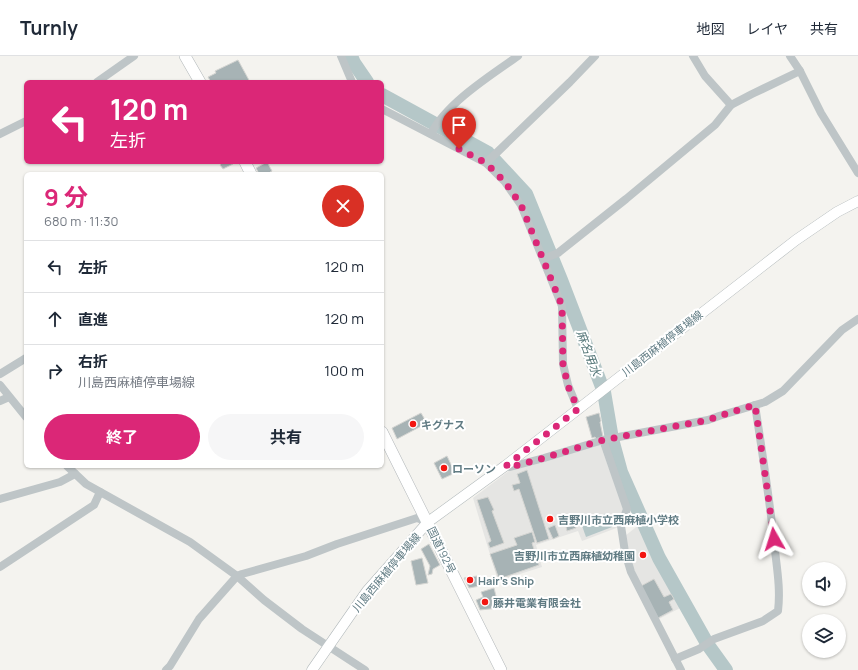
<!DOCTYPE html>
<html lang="ja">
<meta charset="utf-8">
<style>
:root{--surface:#fff;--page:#f6f6f7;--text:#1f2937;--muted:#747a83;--line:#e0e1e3;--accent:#db2777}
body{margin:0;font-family:Manrope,"Noto Sans JP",sans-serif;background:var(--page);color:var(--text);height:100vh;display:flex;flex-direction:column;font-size:15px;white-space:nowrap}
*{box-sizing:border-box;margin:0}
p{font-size:13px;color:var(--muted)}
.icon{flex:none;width:22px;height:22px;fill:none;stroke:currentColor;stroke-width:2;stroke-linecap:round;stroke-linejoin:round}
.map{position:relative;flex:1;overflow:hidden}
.details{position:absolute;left:24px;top:116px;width:360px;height:296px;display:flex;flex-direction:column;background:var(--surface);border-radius:6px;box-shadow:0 1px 3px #0004}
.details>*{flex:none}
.guide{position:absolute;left:24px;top:24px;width:360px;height:84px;border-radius:6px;box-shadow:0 1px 3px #0004;background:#db2777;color:#fff;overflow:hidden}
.controls{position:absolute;left:802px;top:506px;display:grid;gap:8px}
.controls a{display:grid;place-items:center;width:44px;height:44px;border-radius:50%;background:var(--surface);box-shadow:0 1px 3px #0004;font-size:20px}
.pin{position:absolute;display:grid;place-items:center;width:34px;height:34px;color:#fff;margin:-41px -17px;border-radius:50% 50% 50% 0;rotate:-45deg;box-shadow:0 0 4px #0007}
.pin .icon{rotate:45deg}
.me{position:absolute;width:44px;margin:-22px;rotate:354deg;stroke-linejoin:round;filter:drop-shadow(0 0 3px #0008)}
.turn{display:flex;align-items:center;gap:14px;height:84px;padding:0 20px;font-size:18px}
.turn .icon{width:52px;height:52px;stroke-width:2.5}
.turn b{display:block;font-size:28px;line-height:34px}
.round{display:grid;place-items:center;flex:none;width:42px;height:42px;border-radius:21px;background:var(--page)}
.summary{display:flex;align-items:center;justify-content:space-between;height:68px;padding:0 20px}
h1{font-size:24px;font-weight:700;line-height:30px;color:var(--accent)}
.action{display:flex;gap:8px;margin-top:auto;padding:8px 20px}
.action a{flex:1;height:46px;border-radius:24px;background:var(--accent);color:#fff;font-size:16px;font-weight:700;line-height:46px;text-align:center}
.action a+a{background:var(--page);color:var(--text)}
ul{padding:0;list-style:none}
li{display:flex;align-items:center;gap:12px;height:52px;padding:0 20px;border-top:1px solid var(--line)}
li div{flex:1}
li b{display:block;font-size:15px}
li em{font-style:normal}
header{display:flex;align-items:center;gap:24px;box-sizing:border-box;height:56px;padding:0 20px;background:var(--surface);border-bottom:1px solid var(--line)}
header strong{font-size:19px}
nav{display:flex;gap:22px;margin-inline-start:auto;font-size:14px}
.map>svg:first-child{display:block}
</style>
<header>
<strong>Turnly</strong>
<nav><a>地図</a><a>レイヤ</a><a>共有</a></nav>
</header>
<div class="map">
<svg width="858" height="614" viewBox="0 0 858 614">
<rect width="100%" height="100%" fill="#f4f3ef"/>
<g fill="#e5e5e3">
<polygon points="600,388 625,456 619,471 582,485 578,475 536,489 542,511 498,525 473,442 510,414"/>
<polygon points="640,468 682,551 657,564 635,518 625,480"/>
</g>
<polygon fill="#b5c7c8" points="607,457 612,471 586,481 581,467"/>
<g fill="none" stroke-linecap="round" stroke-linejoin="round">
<g stroke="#b5c7c8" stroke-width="14">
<polyline points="351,0 354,7 367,26"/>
<polyline points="382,39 488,97 526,138 561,224 604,336 612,383 621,416 659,502 708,589 726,614"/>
</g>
</g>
<g fill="#a7b3b5" stroke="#d5d5d2">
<polygon points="238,4 250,26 211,26 208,21 216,17 215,15"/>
<polygon points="222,106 232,106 233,108 223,113 220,109 222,107"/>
<polygon points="267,106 272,115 267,118 259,118 256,112"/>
<polygon points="421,357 427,367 397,383 392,372"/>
<polygon points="599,357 601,365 600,366 603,381 597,383 595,381 592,382 586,361"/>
<polygon points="447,400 455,417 442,423 434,407"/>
<polygon points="527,414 549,483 537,487 519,433 514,435 512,429 520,427 517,418"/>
<polygon points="488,441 494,454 492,455 504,487 490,492 488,487 491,485 477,444"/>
<polygon points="574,468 576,472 567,475 566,471"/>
<polygon points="555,469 559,480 553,483 548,472"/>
<polygon points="532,476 535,486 532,487 539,509 499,523 490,498 517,489 514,482"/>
<polygon points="429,488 440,509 433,513 432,518 428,519 430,510 421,493"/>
<polygon points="422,502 428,527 416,529 411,505"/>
<polygon points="477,520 480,530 469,532 464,522"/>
<polygon points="654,523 664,541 671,538 674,543 669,546 673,554 658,562 641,530"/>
<polygon points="494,532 499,552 480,554 476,544 483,541 481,536"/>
</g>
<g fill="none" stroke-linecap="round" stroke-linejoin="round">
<defs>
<polyline id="major" points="312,614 367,535 428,466 505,410 796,184 837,156 858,145"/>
<g id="highway">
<polyline points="185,0 200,26"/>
<polyline points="245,106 251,118"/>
<polyline points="382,376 501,614"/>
</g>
</defs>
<use href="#major" stroke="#b1b8ba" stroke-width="11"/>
<use href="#highway" stroke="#b1b7b9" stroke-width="12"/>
<g stroke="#bec5c7" stroke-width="8">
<polyline points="341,0 352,26"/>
<polyline points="693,0 705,20 731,49"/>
<polyline points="790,0 800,15 821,57 858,117"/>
<polyline points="97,26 134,0"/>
<polyline points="382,53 486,107 505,126 521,149 562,250 563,308 568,329 578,353"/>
<polyline points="0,78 26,65"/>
<path d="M 431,78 C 445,48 491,19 518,0"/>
<polyline points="486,107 570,26 595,0"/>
<polyline points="543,203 558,197 626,143 715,69 731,49 752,38 800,15"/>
<polyline points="0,318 26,302"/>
<polyline points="0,329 26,361"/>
<polyline points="0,345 9,341"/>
<polyline points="603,384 627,453 621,470 625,496 631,516 681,614"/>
<polyline points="67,410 86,428 190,486 237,520 264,544 302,573 365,614"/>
<polyline points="505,410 510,411 544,402 603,384 708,364 719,360 765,346 783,335 842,274 858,263"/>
<polyline points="0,443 60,426 75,418"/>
<polyline points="0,511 94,449 100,436"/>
<path d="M 675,603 L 699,593 L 714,583 L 763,565 L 778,555 C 781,531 776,508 774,485 C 769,439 762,394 755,349"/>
<polyline points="166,614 170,610 199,563 237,520 242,518 306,500 337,488 417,462 428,466"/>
</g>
<use href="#major" stroke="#fff" stroke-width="10"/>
<use href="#highway" stroke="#fff" stroke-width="11"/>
</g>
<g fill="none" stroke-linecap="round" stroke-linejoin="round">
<polyline stroke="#db2777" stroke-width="7" stroke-dasharray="0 12.6" points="459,93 486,107 505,126 521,149 562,250 563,308 568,330 578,353 506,410 510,411 544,402 603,384 708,364 719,360 755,349 768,439 774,483"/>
</g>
<g fill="#f31511" stroke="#fff" stroke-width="1.5">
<circle cx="413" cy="368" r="4"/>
<circle cx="444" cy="412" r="4"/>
<circle cx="550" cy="463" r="4"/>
<circle cx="643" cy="499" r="4"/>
<circle cx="470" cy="524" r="4"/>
<circle cx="485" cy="546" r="4"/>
</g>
<g text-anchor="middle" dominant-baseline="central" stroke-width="4" stroke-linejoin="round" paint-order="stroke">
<g font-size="11" fill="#607b83" stroke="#fff">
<text transform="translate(662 287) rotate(-38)">川島西麻植停車場線</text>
<text transform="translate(442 494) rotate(64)">国道192号</text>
<text transform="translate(386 516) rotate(-50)">川島西麻植停車場線</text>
</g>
<g font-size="11" font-weight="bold" fill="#607b83" stroke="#fff" text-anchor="start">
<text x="421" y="368">キグナス</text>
<text x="452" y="412">ローソン</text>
<text x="558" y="463">吉野川市立西麻植小学校</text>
<text x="635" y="499" text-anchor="end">吉野川市立西麻植幼稚園</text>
<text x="478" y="524">Hair's Ship</text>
<text x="493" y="546">藤井電業有限会社</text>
</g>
<g font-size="12" font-style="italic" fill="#57787a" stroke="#fff">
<text transform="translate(589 297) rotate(69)">麻名用水</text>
</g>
</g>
</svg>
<div class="controls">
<a><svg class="icon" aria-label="sound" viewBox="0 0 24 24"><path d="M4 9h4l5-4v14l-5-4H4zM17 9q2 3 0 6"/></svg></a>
<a><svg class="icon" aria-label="layers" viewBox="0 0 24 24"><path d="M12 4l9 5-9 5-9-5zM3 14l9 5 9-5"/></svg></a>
</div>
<div class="pin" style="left:459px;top:93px;background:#d93025"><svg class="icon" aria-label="arrive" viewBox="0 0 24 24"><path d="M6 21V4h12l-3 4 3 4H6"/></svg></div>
<svg class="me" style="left:774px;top:483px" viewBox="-20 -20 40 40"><path d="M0-17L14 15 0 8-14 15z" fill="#db2777" stroke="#fff" stroke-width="4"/></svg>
<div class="guide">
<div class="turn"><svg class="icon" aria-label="left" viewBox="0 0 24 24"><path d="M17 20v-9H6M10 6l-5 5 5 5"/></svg><div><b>120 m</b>左折</div></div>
</div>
<section class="details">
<div class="summary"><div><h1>9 分</h1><p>680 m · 11:30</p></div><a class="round" style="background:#d93025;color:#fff"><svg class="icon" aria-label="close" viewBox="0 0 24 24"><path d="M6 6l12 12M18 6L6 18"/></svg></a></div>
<ul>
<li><svg class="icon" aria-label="left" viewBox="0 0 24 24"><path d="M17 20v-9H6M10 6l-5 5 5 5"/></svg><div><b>左折</b></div><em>120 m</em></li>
<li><svg class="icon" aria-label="ahead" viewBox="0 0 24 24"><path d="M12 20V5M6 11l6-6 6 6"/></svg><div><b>直進</b></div><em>120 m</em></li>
<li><svg class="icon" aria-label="right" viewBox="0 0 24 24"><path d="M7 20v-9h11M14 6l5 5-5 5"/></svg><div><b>右折</b><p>川島西麻植停車場線</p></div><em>100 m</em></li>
</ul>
<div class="action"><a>終了</a><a>共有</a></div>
</section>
</div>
